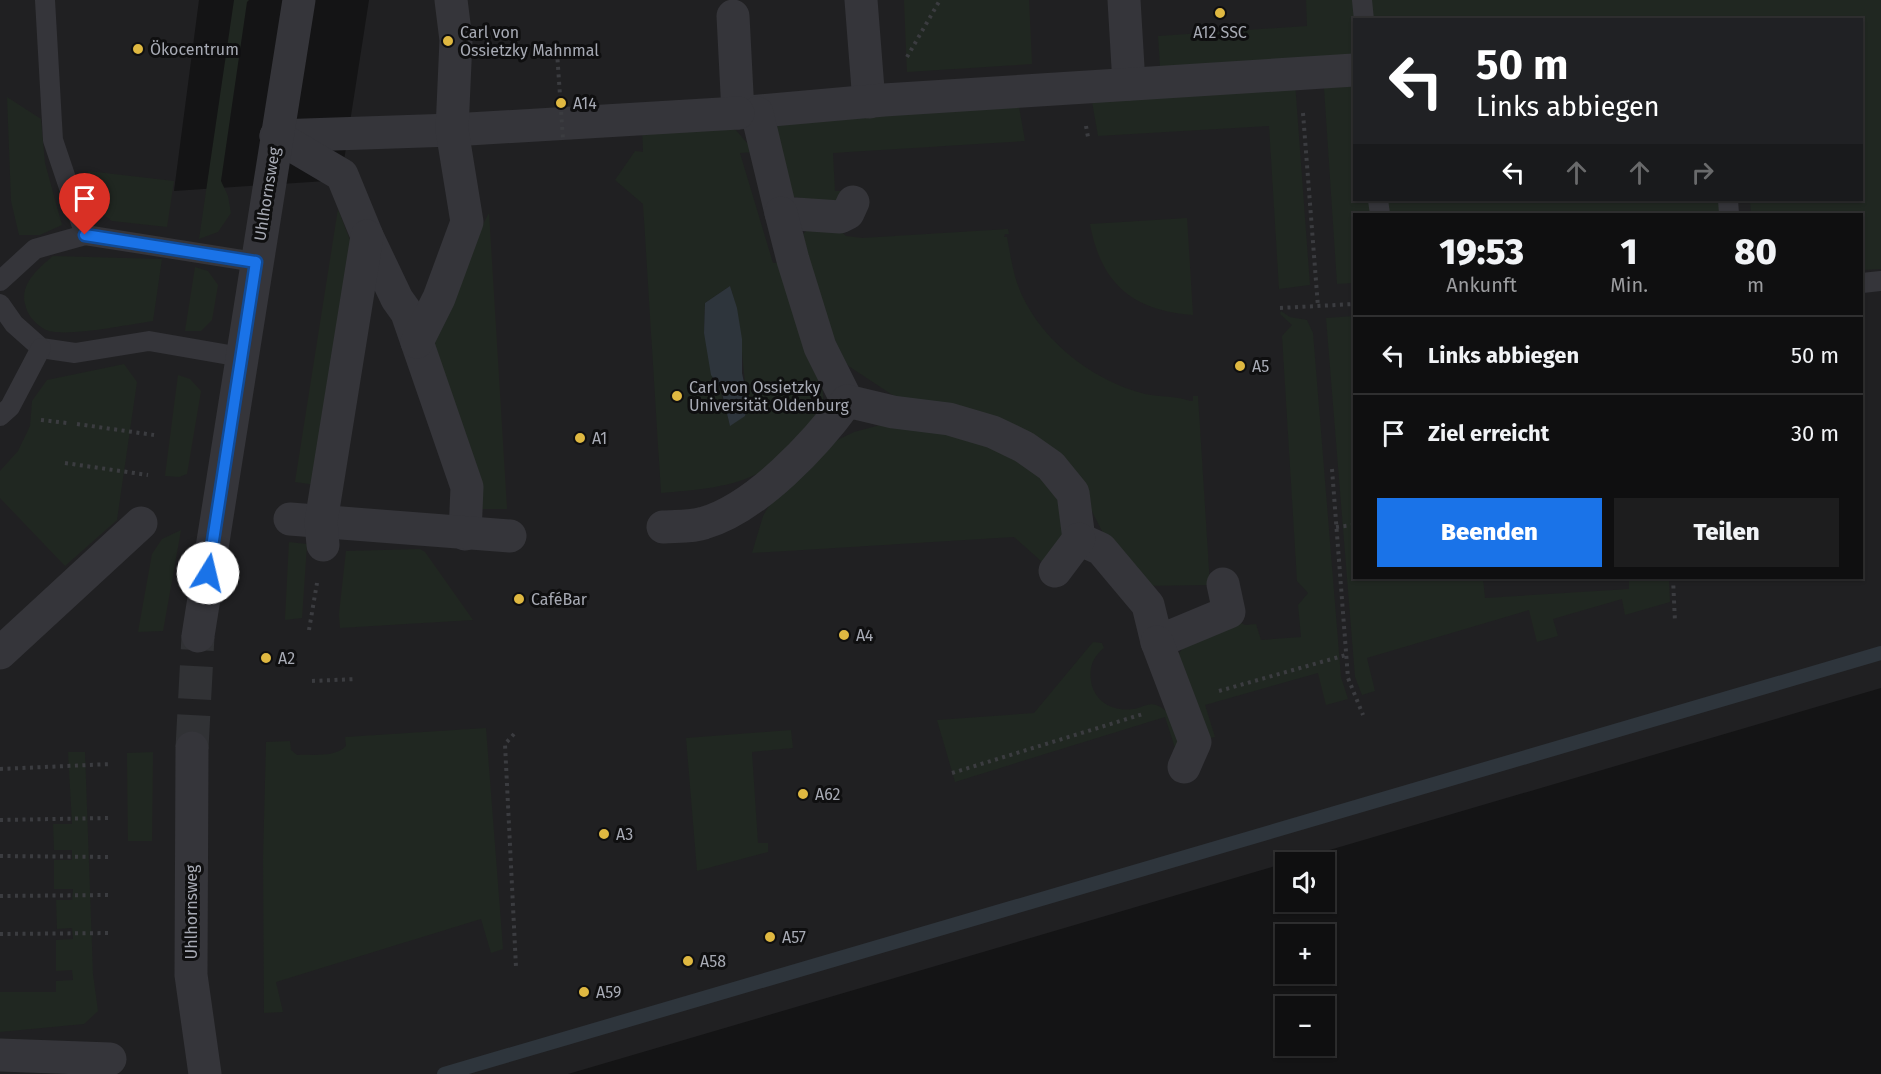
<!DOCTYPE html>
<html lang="de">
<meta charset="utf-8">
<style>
:root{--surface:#0f0f10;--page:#1d1d1e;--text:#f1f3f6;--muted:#9b9c9f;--line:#2f2f30;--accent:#1a73e8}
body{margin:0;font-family:"Fira Sans",sans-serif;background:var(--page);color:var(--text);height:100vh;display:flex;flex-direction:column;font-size:22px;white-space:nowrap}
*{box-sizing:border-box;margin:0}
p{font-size:20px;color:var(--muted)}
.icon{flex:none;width:33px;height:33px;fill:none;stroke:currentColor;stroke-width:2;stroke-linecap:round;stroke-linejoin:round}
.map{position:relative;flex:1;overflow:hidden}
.side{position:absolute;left:1353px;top:213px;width:510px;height:366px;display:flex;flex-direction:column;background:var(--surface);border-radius:0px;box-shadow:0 2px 4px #0004,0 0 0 2px var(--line)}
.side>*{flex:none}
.guide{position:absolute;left:1353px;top:18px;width:510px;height:183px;border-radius:0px;box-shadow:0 2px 4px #0004,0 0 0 2px var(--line);background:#202124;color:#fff;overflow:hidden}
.buttons{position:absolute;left:1275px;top:852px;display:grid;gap:12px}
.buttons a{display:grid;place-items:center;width:60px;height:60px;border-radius:0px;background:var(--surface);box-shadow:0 2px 4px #0004,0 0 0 2px var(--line);font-size:30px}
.pin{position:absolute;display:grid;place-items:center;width:51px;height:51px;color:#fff;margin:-62px -26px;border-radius:50% 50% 50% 0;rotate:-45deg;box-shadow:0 0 6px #0007}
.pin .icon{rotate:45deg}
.me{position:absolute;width:66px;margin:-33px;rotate:9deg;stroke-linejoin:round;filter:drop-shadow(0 0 4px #0008)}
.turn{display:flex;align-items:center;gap:21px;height:126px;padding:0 24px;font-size:27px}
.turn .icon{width:78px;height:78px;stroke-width:2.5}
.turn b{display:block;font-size:42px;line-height:51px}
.lanes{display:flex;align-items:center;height:57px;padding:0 24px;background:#0003;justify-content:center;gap:30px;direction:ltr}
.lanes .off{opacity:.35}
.eta{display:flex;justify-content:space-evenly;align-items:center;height:102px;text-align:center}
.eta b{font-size:36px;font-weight:800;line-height:42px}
.cta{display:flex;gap:12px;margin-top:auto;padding:12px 24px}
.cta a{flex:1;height:69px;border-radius:0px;background:var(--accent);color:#fff;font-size:24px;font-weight:800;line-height:69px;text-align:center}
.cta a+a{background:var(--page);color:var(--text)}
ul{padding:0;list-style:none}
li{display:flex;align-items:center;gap:18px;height:78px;padding:0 24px;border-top:2px solid var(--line)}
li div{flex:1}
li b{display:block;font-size:22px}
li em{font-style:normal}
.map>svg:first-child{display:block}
</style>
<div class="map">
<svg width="1881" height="1074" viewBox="0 0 1881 1074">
<rect width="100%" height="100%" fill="#141415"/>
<path fill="#202022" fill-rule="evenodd" d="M 0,0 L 199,0 L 174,191 L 341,180 L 369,0 L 1881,0 L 1881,688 L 568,1074 L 0,1074 ZM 1354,20 L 1862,20 L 1862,200 L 1354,200 ZM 1354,214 L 1862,214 L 1862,578 L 1354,578 Z"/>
<g fill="#202721" fill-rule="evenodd">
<polygon points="234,0 249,0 247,2 221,181 228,196 231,213 218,232 199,239"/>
<polygon points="904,0 1029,0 1032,64 907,72"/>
<polygon points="1306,0 1881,0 1881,269 1862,270 1862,214 1751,214 1750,200 1862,200 1862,20 1354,20 1354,200 1728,200 1729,214 1354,214 1354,283 1337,284 1323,73 1161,82 1158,36 1307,26"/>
<polygon points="1295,82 1310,285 1279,289 1269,126 1098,136 1091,96"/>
<polygon points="7,97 41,119 45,163 62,225 40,235 19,235 11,201"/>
<polygon points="1018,101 1025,141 833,153 835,191 848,191 848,203 793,197 774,130 778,124"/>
<path d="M 727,120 L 755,152 L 740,153 L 773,263 L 787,262 C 798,300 831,381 822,417 C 804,433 784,457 764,470 C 735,488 694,490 661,493 L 643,204 L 615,180 L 635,151 L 643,152 L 642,127 ZM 730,286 C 743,324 741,363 748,402 L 730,425 L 704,333 L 705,303 Z"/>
<polygon points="88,171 174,181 167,227 112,221 93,207"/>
<polygon points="338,209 355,253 316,485 295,482"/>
<polygon points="489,213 507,509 482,509 426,332"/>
<path d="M 1187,218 L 1193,315 C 1133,311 1101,284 1090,224 Z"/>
<path d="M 837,227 L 846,236 L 862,238 L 1008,229 L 1009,234 L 1005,234 L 1004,237 L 1007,237 C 1010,252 1012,268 1017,283 C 1036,337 1090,380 1145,394 C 1160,397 1178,396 1190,401 L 1193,401 L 1193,396 L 1198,396 L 1210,585 L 1140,586 L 1103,533 L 1080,488 L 891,394 L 850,367 L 831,349 L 803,234 L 809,228 Z"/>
<path d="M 53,256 L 162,259 L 153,321 C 131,324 60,339 44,329 C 34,323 27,314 25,304 C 20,283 39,268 53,256 Z"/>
<polygon points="195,267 208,271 218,285 212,320 201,331 185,331"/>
<polygon points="1281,311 1290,317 1307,320 1313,333 1341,677 1348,699 1326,705 1318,673 1205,705 1215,737 1201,740 1175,659 1187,642 1239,622 1245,625 1256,624 1261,640 1301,637 1298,605 1308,593 1297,581 1282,336 1292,325 1280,314"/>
<polygon points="1354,316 1354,578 1483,578 1485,598 1629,589 1629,578 1669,578 1670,602 1625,615 1622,599 1553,619 1558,636 1537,642 1529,610 1367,658 1375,691 1362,695 1355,677 1326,318"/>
<polygon points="124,364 137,382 117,520 65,566 0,498 0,471 18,451 30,426 32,401 47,380"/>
<polygon points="178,375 190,379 201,391 187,474 179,477 165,476"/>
<polygon points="884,424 987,436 1059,488 1063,540 1042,562 1014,537 752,553 763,516 779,489 823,447 854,432"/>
<polygon points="181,530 163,631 138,632 152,554 162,539"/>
<polygon points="289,542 307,544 302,618 285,620"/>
<polygon points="420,549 425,552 473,620 340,628 339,614 346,551"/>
<path d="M 1093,642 L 1102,643 L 1104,648 C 1093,657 1089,667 1091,681 C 1094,702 1114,712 1133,709 C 1141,708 1149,702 1156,705 C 1166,708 1177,722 1185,729 L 1175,748 L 1165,717 L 955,782 L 937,720 L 1034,713 Z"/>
<path d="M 486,728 L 503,949 L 491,953 L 481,919 L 276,982 L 283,1012 L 264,1013 L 263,859 L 266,742 L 290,741 L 291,750 L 297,755 C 312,754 335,758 346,746 L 345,737 Z"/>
<polygon points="791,730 793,748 752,752 758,843 768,843 768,852 697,871 686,738"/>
<polygon points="68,752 85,752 93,974 98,1011 84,1024 0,1032 0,992 56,992 56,981 73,980 72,970 56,971 56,940 73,939 72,928 57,929 56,900 72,900 73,889 54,889 54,860 72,860 72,850 54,850 53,824 72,824"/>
<polygon points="153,752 152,841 128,841 127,753"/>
</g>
<polygon fill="#2e353c" points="730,286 737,308 742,339 742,373 748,402 745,416 730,426 721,389 711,375 704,333 705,303"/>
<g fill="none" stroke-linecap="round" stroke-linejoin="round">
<polyline stroke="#2e353c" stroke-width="14" points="444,1074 1881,653"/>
<polyline stroke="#313235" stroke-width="33" stroke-dasharray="33 16" stroke-linecap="butt" points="192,748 198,636"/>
<g stroke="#3b3c40" stroke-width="4" stroke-dasharray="3 4.5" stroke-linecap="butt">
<polyline points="907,57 940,0"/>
<polyline points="1303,113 1318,307"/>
<polyline points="1086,126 1088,137"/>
<polyline points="1280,308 1354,304"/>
<polyline points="41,420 67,423"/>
<polyline points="77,424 154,435"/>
<polyline points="65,463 148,475"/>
<polyline points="1332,469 1348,678 1363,715"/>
<polyline points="1336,527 1354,525"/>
<polyline points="1673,578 1675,622"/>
<polyline points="309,630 317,583"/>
<polyline points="312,681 356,679"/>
<polyline points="1219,691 1346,655"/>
<polyline points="514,734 505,744 516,967"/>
<polyline points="0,769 111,764"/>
<polyline points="952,773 1143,714"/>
<polyline points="0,820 109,818"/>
<polyline points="0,856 108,857"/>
<polyline points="0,896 110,895"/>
<polyline points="0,934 112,933"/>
</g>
<g stroke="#35353a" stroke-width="20">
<polyline points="45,0 53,140 85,235"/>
<polyline points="1362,0 1364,20"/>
<polyline points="1378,200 1380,214"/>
<polyline points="1728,200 1729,214"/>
<polyline points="0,281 35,249 85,235 256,262"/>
<polyline points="1862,283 1881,281"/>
<polyline points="0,304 14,324 41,348 75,353 149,341 241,357"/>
<polyline points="0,416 10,407 41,348"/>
</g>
<g stroke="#35353a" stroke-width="33">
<polyline points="861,0 869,102"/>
<polyline points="1124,0 1129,84"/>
<polyline points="733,16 738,113 884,100 1354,70"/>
<polyline points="757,113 781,213 840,217 848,213 853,202"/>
<polyline points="276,136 452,130 738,113"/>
<polyline points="276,136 342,175 367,236 397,299 407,313 467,487 465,534"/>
<polyline points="781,213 793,260 820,347 847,401"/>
<polyline points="417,342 439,298 467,222 452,130 456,40 451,0"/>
<polyline points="290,519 510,536"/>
<path d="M 663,527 C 676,526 692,527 704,523 C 756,508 816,444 847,401 L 893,412 L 949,419 L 993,432 L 1024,447 L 1051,466 L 1073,493 L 1079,539 L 1101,549 L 1148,605 L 1157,642 L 1229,612 L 1223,584"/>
<polyline points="323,545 321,522 367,236"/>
<polyline points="1055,571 1079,539"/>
<polyline points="198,636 299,0"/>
<polyline points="1157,642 1195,742 1184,767"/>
<polyline points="0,653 141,523"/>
<polyline points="192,748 191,975 205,1074"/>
<polyline points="0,1055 110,1059"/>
</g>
<polyline stroke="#3b3c40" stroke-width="4" stroke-dasharray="3 4.5" stroke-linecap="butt" points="557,52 563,139"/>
</g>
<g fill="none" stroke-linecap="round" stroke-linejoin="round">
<defs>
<polyline id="route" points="85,235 256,262 208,573"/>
</defs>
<use href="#route" stroke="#114b97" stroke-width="15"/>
<use href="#route" stroke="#1a73e8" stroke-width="10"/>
</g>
<g fill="#dfb841" stroke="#0f0f10" stroke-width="2">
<circle cx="1220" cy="13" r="6"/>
<circle cx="448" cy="41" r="6"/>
<circle cx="138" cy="49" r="6"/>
<circle cx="561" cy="103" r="6"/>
<circle cx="1240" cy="366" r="6"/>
<circle cx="677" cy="396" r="6"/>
<circle cx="580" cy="438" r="6"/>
<circle cx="519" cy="599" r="6"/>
<circle cx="844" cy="635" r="6"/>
<circle cx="266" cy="658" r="6"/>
<circle cx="803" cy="794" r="6"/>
<circle cx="604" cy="834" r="6"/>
<circle cx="770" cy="937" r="6"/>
<circle cx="688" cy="961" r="6"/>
<circle cx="584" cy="992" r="6"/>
</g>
<g text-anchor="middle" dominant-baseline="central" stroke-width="6" stroke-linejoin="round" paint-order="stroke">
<g font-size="16" fill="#a7aab4" stroke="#0f0f10" text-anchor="start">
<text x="460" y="32">Carl von<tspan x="460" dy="18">Ossietzky Mahnmal</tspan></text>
<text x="1220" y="32" text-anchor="middle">A12 SSC</text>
<text x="150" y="49">Ökocentrum</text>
<text x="573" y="103">A14</text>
<text x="1252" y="366">A5</text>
<text x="689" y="387">Carl von Ossietzky<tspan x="689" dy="18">Universität Oldenburg</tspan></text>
<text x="592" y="438">A1</text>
<text x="531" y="599">CaféBar</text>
<text x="856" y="635">A4</text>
<text x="278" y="658">A2</text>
<text x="815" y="794">A62</text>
<text x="616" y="834">A3</text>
<text x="782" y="937">A57</text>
<text x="700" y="961">A58</text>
<text x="596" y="992">A59</text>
</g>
<g font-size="16" fill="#a7aab4" stroke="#0f0f10">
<text transform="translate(267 194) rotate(-81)">Uhlhornsweg</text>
<text transform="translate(191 912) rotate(-90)">Uhlhornsweg</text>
</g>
</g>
</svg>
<div class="buttons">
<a><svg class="icon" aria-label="sound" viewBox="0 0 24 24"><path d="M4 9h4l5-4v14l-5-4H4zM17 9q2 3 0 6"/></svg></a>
<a>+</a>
<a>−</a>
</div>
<div class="pin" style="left:85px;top:235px;background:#d93025"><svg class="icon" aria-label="arrive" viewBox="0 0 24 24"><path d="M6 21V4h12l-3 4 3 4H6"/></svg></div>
<svg class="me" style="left:208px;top:573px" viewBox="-20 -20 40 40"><circle r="19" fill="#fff"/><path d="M0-13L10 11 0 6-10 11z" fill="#1a73e8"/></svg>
<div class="guide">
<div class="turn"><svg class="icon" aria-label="left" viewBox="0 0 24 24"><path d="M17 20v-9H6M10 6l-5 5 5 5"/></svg><div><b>50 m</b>Links abbiegen</div></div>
<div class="lanes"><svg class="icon" aria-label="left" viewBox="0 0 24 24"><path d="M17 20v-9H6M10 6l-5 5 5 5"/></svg><svg class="icon off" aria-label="ahead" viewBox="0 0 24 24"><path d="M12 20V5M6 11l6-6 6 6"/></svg><svg class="icon off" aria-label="ahead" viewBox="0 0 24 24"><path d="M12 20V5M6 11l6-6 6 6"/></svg><svg class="icon off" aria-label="right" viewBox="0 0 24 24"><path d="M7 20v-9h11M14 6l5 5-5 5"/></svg></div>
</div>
<section class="side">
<div class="eta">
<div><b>19:53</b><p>Ankunft</p></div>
<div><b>1</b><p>Min.</p></div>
<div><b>80</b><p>m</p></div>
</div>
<ul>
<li><svg class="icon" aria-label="left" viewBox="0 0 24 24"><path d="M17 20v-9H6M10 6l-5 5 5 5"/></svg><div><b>Links abbiegen</b></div><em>50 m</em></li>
<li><svg class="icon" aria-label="arrive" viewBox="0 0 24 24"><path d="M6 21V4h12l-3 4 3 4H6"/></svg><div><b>Ziel erreicht</b></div><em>30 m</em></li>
</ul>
<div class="cta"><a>Beenden</a><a>Teilen</a></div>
</section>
</div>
